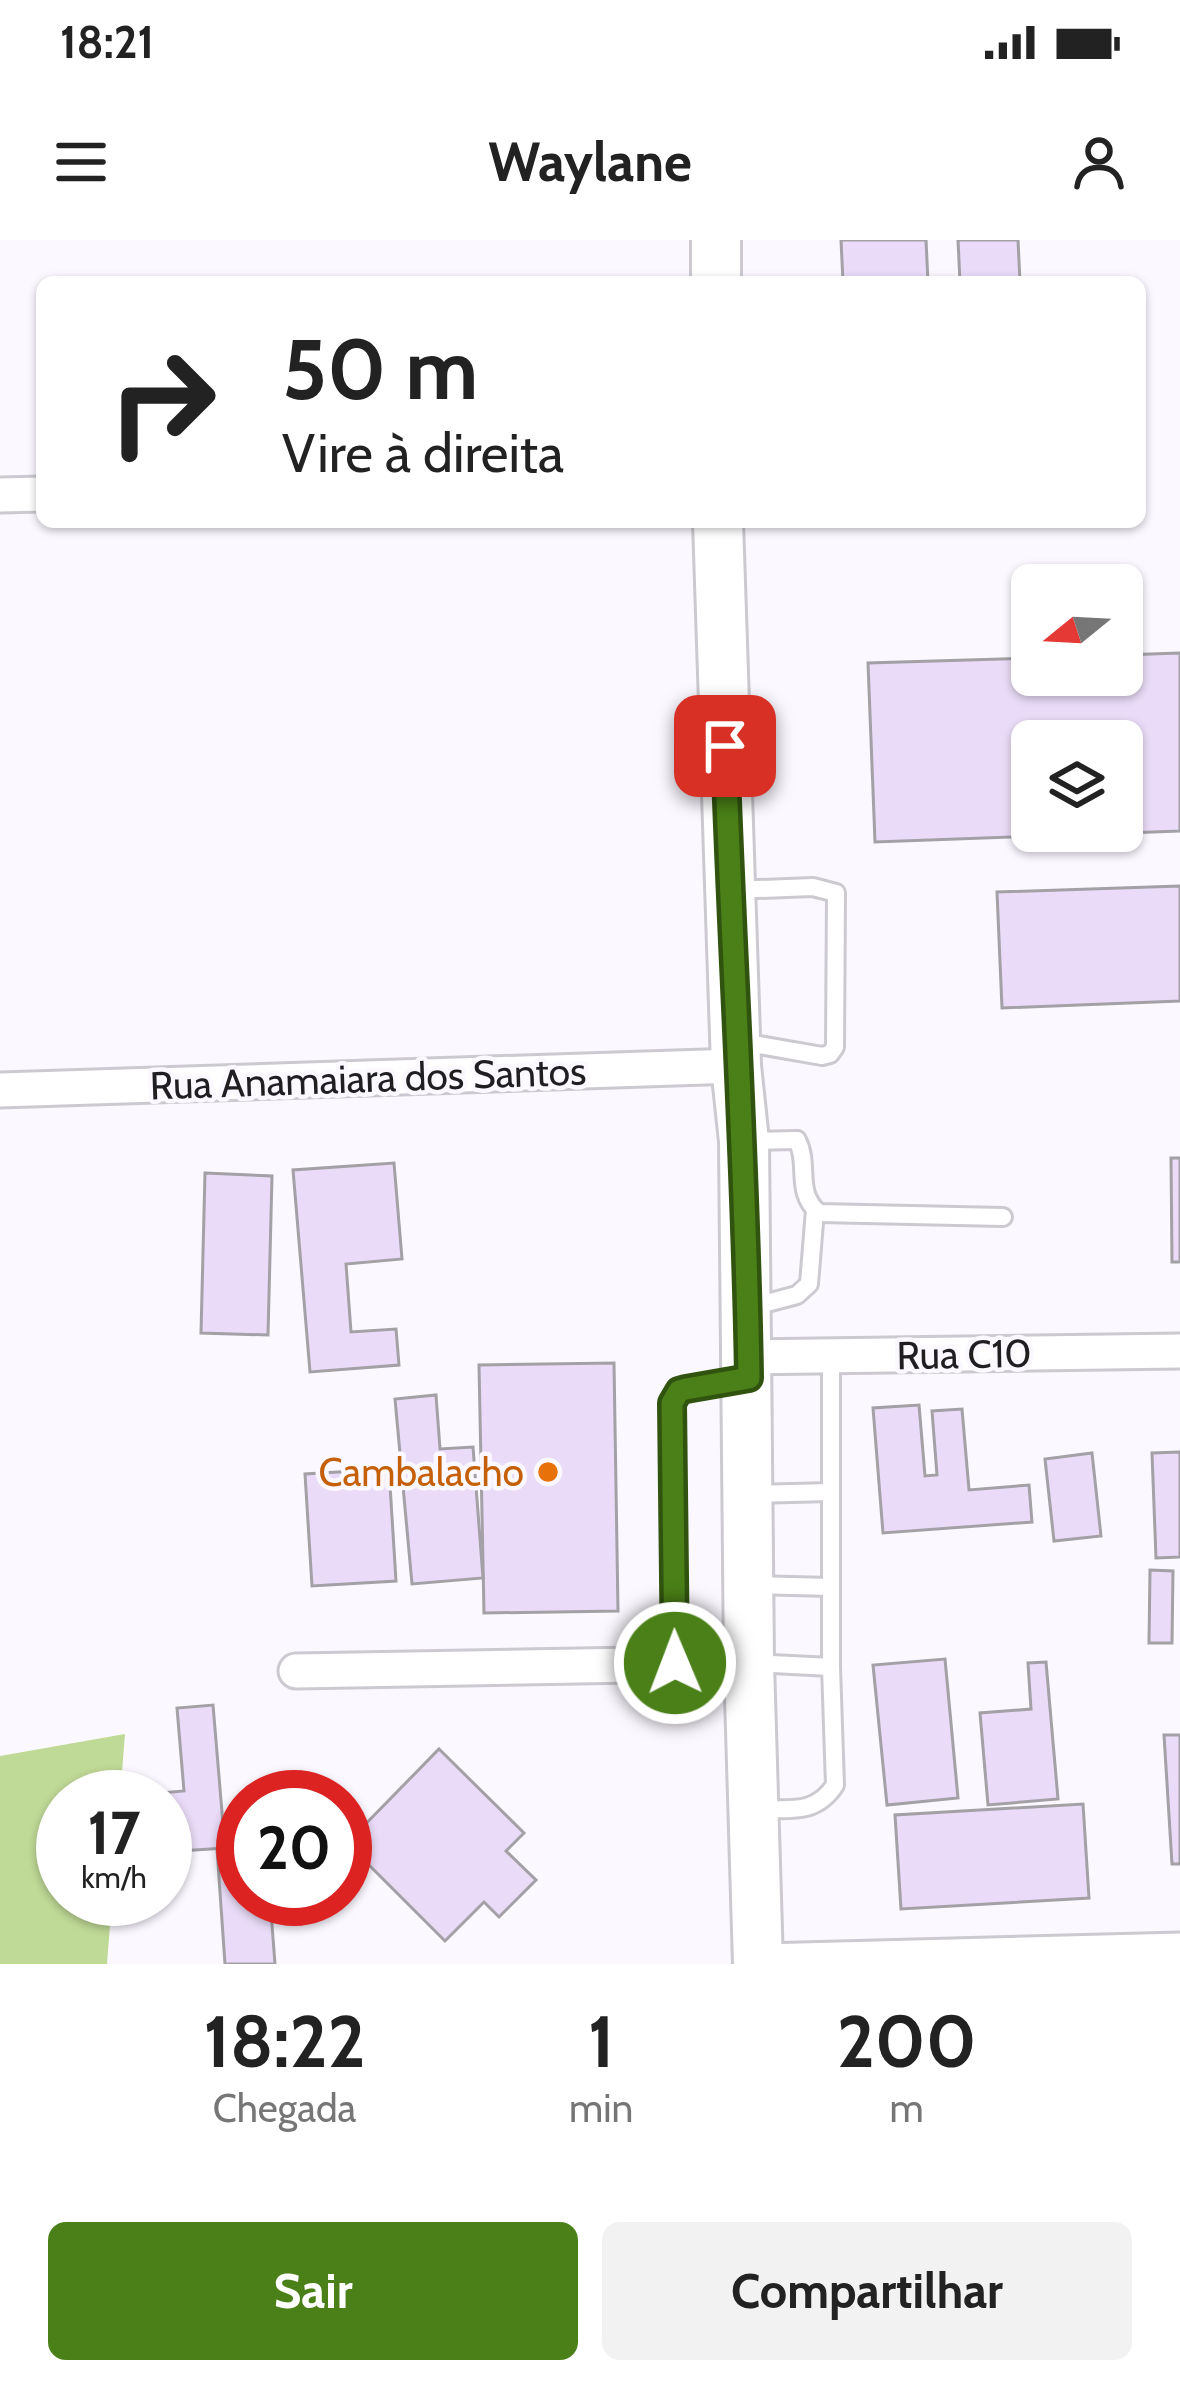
<!DOCTYPE html>
<html lang="pt">
<meta charset="utf-8">
<style>
:root{--surface:#fff;--page:#f2f2f2;--text:#222;--muted:#767676;--accent:#4a8017}
body{margin:0;font-family:Cabin,sans-serif;background:var(--page);color:var(--text);height:100vh;display:flex;flex-direction:column;font-size:45px;white-space:nowrap}
*{box-sizing:border-box;margin:0}
p{font-size:39px;color:var(--muted)}
.icon{flex:none;width:66px;height:66px;fill:none;stroke:currentColor;stroke-width:2;stroke-linecap:round;stroke-linejoin:round}
.map{position:relative;height:1724px;overflow:hidden}
.panel{display:flex;flex-direction:column;background:var(--surface);flex:1}
.panel>*{flex:none}
.hud{position:absolute;left:36px;top:36px;width:1110px;height:252px;border-radius:18px;box-shadow:0 3px 9px #0004;background:#fff;color:var(--text);overflow:hidden}
.needle{width:78px;rotate:252deg}
.buttons{position:absolute;left:1011px;top:324px;display:grid;gap:24px}
.buttons a{display:grid;place-items:center;width:132px;height:132px;border-radius:18px;background:var(--surface);box-shadow:0 3px 9px #0004;font-size:60px}
.speed{position:absolute;left:36px;top:1530px;display:flex;gap:24px;font-size:60px;font-weight:700;text-align:center}
.speed>*{display:grid;place-content:center;width:156px;height:156px;border-radius:50%;background:var(--surface);box-shadow:0 3px 9px #0004;line-height:1}
.speed small{font-size:30px;font-weight:400}
.speed .limit{border:18px solid #d22;background:#fff;color:#111}
.pin{position:absolute;display:grid;place-items:center;width:102px;height:102px;color:#fff;margin:-51px;border-radius:24px;box-shadow:0 6px 18px #0006}
.me{position:absolute;width:132px;margin:-66px;rotate:359deg;stroke-linejoin:round;filter:drop-shadow(0 0 9px #0008)}
.turn{display:flex;align-items:center;gap:42px;height:252px;padding:0 48px;font-size:54px}
.turn .icon{width:156px;height:156px;stroke-width:2.5}
.turn b{display:block;font-size:84px;line-height:102px}
.eta{display:flex;justify-content:space-evenly;align-items:center;height:204px;text-align:center}
.eta b{font-size:72px;font-weight:700;line-height:84px}
.button{display:flex;gap:24px;margin-top:auto;padding:24px 48px}
.button a{flex:1;height:138px;border-radius:18px;background:var(--accent);color:#fff;font-size:48px;font-weight:700;line-height:138px;text-align:center}
.button a+a{background:var(--page);color:var(--text)}
.status{display:flex;justify-content:space-between;align-items:center;height:84px;padding:0 60px;background:var(--surface);direction:ltr}
.status svg{height:33px;fill:currentColor}
header{display:flex;justify-content:space-between;align-items:center;height:156px;padding:0 48px;background:var(--surface);font-size:54px;font-weight:700}
.map>svg:first-child{display:block}
</style>
<div class="status"><b>18:21</b><svg viewBox="0 0 49 12"><path d="M0 12V9h3v3zM5 12V6h3v6zM10 12V3h3v9zM15 12V0h3v12zM26 1h20v11H26zM47 4h2v5h-2z"/></svg></div>
<header><svg class="icon" aria-label="menu" viewBox="0 0 24 24"><path d="M4 6h16M4 12h16M4 18h16"/></svg>Waylane<svg class="icon" aria-label="person" viewBox="0 0 24 24"><circle cx="12" cy="8" r="4"/><path d="M4 21q1-7 8-7t8 7"/></svg></header>
<div class="map">
<svg width="1180" height="1724" viewBox="0 0 1180 1724">
<rect width="100%" height="100%" fill="#fbf8ff"/>
<polygon fill="#bfd996" points="125,1494 120,1557 63,1557 63,1659 112,1659 107,1724 0,1724 0,1516"/>
<g fill="#eadcf8" stroke="#a3a0a6" stroke-width="3" fill-rule="evenodd">
<polygon points="841,0 926,0 928,42 843,42"/>
<polygon points="958,0 1018,0 1020,42 960,42"/>
<path d="M 1180,413 L 1180,591 L 875,602 L 868,423 L 1032,418 L 1032,435 L 1122,435 L 1122,415 ZM 1032,501 L 1122,501 L 1122,591 L 1032,591 Z"/>
<polygon points="1180,646 1180,761 1002,768 997,652"/>
<polygon points="1171,918 1180,918 1180,1022 1172,1022"/>
<polygon points="394,923 402,1019 346,1024 351,1092 396,1089 399,1125 310,1132 293,930"/>
<polygon points="205,933 272,936 268,1095 201,1093"/>
<polygon points="614,1123 618,1371 484,1373 479,1125"/>
<polygon points="436,1155 440,1209 473,1207 483,1338 412,1344 395,1159"/>
<polygon points="919,1165 925,1236 937,1235 932,1171 962,1169 969,1250 1029,1245 1032,1282 883,1293 873,1168"/>
<polygon points="1180,1212 1180,1317 1156,1318 1152,1213"/>
<polygon points="1092,1213 1101,1296 1054,1301 1045,1219"/>
<polygon points="389,1229 396,1341 312,1346 305,1234"/>
<polygon points="1150,1330 1173,1331 1172,1403 1149,1403"/>
<polygon points="945,1419 958,1558 887,1565 873,1425"/>
<polygon points="1046,1422 1058,1559 988,1565 980,1473 1031,1469 1028,1423"/>
<polygon points="213,1465 225,1608 165,1612 165,1557 148,1554 184,1551 177,1468"/>
<polygon points="1164,1495 1180,1495 1180,1624 1172,1624"/>
<polygon points="439,1509 524,1593 506,1611 536,1640 499,1677 484,1662 445,1701 347,1603"/>
<polygon points="1083,1564 1089,1658 901,1669 895,1575"/>
<polygon points="243,1608 243,1659 270,1659 275,1724 225,1724 217,1609"/>
</g>
<g fill="none" stroke-linecap="round" stroke-linejoin="round">
<defs>
<g id="lane">
<polyline points="732,650 813,647 836,653 835,807 830,814 822,816 742,802"/>
<path d="M 751,901 L 797,900 C 810,925 794,952 819,973 L 1003,977"/>
<polyline points="752,1067 797,1055 809,1044 815,970"/>
<polyline points="754,1254 831,1252"/>
<polyline points="754,1345 831,1347"/>
<polyline points="675,1423 672,1163 679,1151 742,1138"/>
<polyline points="754,1423 831,1427"/>
<path d="M 760,1569 C 792,1569 816,1574 835,1545 L 831,1427 L 831,1116"/>
</g>
<g id="street">
<polyline points="0,255 42,254"/>
<polyline points="0,850 736,826"/>
<polyline points="748,1117 1180,1111"/>
<polyline points="296,1431 749,1423"/>
<polyline points="758,1721 1180,1710"/>
</g>
<g id="secondary">
<polyline points="716,0 716,42"/>
<polyline points="718,282 736,826 744,901 749,1423 758,1724"/>
</g>
</defs>
<use href="#lane" stroke="#ccc9d0" stroke-width="22"/>
<use href="#street" stroke="#ccc9d0" stroke-width="39"/>
<use href="#secondary" stroke="#ccc9d0" stroke-width="54"/>
<use href="#lane" stroke="#fff" stroke-width="16"/>
<use href="#street" stroke="#fff" stroke-width="33"/>
<use href="#secondary" stroke="#fff" stroke-width="48"/>
</g>
<g fill="none" stroke-linecap="round" stroke-linejoin="round">
<defs>
<path id="route" d="M 675,1423 L 672,1163 L 679,1151 L 686,1149 L 749,1138 C 746,927 732,717 725,506"/>
</defs>
<use href="#route" stroke="#30530f" stroke-width="30"/>
<use href="#route" stroke="#4a8017" stroke-width="21"/>
</g>
<circle fill="#e8710a" stroke="#fbf8ff" stroke-width="4.5" cx="548" cy="1232" r="12"/>
<g text-anchor="middle" dominant-baseline="central" stroke-width="9" stroke-linejoin="round" paint-order="stroke">
<g font-size="39" fill="#1f1e21" stroke="#fbf8ff">
<text transform="translate(368 838) rotate(-2)">Rua Anamaiara dos Santos</text>
<text transform="translate(964 1114) rotate(-1)">Rua C10</text>
</g>
<g font-size="39" fill="#c56008" stroke="#fbf8ff" text-anchor="end">
<text x="524" y="1232">Cambalacho</text>
</g>
</g>
</svg>
<div class="buttons">
<a><svg class="needle" viewBox="-14 -14 28 28"><path d="M0-13l5 13h-10z" fill="#e53935"/><path d="M0 13l5-13h-10z" fill="#767676"/></svg></a>
<a><svg class="icon" aria-label="layers" viewBox="0 0 24 24"><path d="M12 4l9 5-9 5-9-5zM3 14l9 5 9-5"/></svg></a>
</div>
<div class="speed"><div>17<small>km/h</small></div><div class="limit">20</div></div>
<div class="pin" style="left:725px;top:506px;background:#d93025"><svg class="icon" aria-label="arrive" viewBox="0 0 24 24"><path d="M6 21V4h12l-3 4 3 4H6"/></svg></div>
<svg class="me" style="left:675px;top:1423px" viewBox="-20 -20 40 40"><circle r="17" fill="#4a8017" stroke="#fff" stroke-width="3"/><path d="M0-11L8 9 0 5-8 9z" fill="#fff"/></svg>
<div class="hud">
<div class="turn"><svg class="icon" aria-label="right" viewBox="0 0 24 24"><path d="M7 20v-9h11M14 6l5 5-5 5"/></svg><div><b>50 m</b>Vire à direita</div></div>
</div>
</div>
<section class="panel">
<div class="eta">
<div><b>18:22</b><p>Chegada</p></div>
<div><b>1</b><p>min</p></div>
<div><b>200</b><p>m</p></div>
</div>
<div class="button"><a>Sair</a><a>Compartilhar</a></div>
</section>
